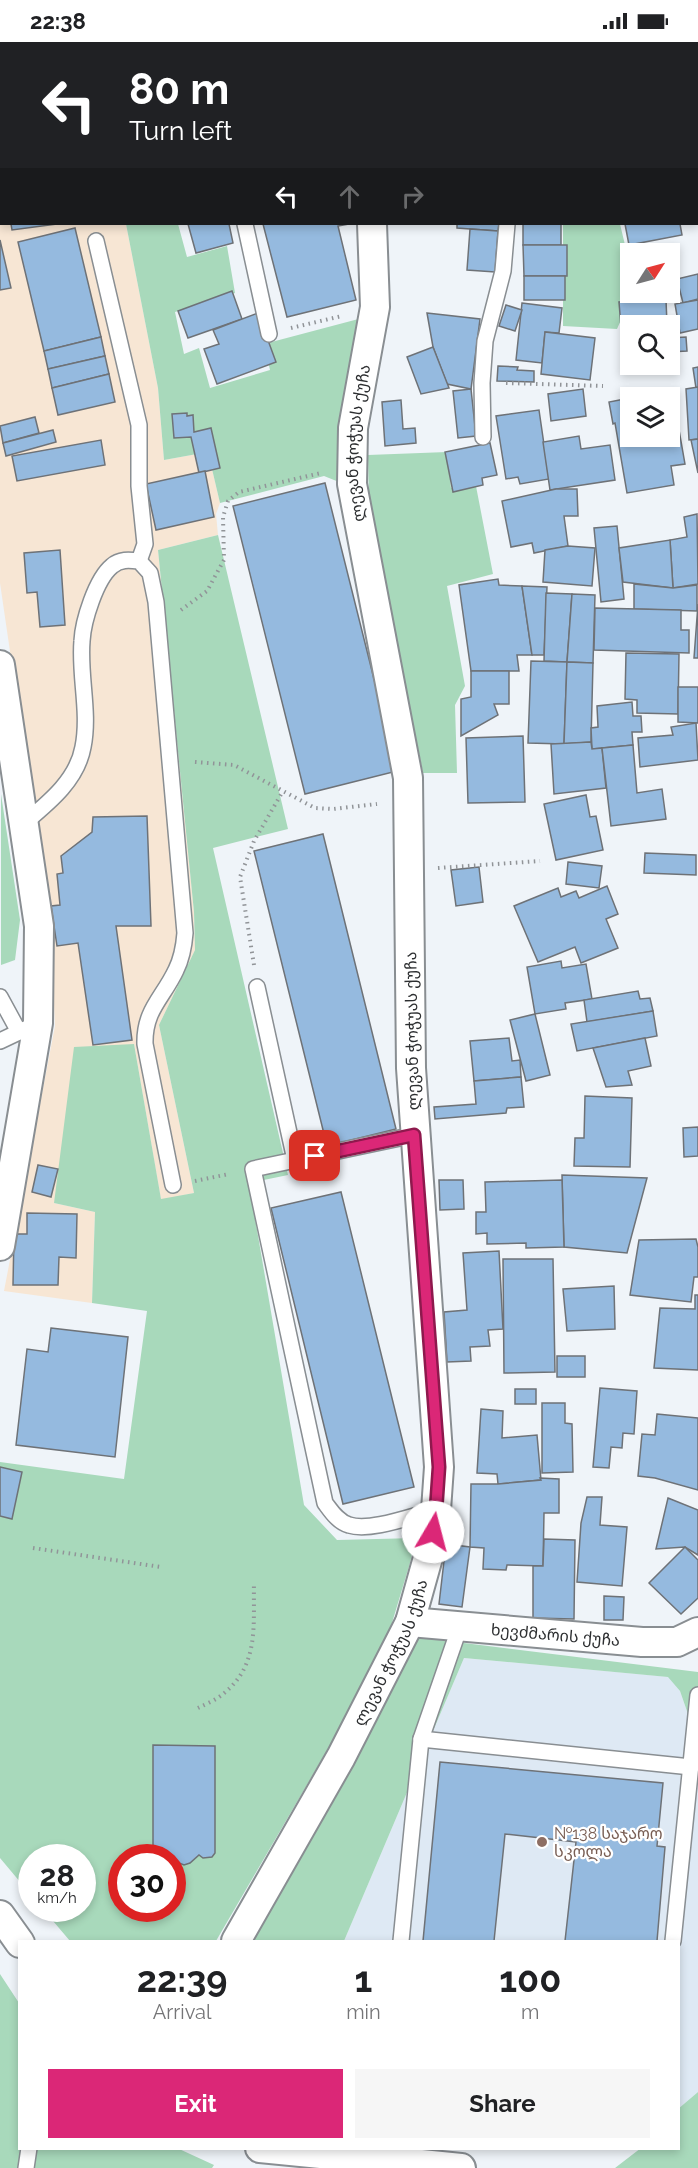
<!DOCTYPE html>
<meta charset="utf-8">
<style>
:root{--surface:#fff;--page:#f6f6f6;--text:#202124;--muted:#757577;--accent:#db2777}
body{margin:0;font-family:Raleway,"Noto Sans Georgian",sans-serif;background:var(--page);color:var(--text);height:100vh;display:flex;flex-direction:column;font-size:22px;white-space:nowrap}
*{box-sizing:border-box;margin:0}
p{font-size:20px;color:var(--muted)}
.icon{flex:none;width:33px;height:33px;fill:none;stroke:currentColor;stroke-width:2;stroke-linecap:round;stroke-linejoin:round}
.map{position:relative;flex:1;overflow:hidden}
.drawer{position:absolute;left:18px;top:1898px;width:662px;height:210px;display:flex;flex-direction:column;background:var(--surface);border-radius:0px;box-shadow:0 3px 9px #0003}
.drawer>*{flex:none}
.hud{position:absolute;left:0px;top:0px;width:699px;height:183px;box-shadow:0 3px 9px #0003;background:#202124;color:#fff;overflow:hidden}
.needle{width:39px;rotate:54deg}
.buttons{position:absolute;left:620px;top:201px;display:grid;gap:12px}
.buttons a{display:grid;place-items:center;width:60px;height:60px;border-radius:0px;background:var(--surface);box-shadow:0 3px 9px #0003;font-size:30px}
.speed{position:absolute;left:18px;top:1802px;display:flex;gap:12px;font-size:30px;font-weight:700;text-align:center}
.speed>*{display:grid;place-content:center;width:78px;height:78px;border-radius:50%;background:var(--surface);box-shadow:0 3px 9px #0003;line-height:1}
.speed small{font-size:15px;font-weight:400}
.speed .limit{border:9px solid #d22;background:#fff;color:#111}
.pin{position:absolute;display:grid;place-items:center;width:51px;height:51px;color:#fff;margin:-26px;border-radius:12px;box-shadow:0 3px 9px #0006}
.me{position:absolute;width:66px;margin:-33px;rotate:8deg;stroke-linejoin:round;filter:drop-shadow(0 0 4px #0008)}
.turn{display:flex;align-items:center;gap:21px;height:126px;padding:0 30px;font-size:27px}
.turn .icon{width:78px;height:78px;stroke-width:2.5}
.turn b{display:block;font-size:42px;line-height:51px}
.lanes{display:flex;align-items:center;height:57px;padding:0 30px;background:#0003;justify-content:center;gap:30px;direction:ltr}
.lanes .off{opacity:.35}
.eta{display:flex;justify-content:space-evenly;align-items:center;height:102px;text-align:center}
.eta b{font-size:36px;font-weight:700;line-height:42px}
.button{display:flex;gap:12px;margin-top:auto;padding:12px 30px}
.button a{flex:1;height:69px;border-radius:0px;background:var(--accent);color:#fff;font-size:24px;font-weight:700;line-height:69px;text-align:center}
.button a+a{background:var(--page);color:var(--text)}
.status{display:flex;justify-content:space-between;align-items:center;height:42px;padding:0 30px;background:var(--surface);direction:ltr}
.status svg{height:16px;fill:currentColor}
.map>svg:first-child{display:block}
</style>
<div class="status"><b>22:38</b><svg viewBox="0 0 49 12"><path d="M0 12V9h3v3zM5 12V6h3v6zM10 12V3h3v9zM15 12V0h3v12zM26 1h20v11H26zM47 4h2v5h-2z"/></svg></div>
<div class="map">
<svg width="698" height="2126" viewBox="0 0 698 2126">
<rect width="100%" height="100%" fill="#eff4f9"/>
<polygon fill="#dee9f4" points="464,1616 669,1635 680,1649 698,1701 698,2050 678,2067 678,1899 344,1899"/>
<polygon fill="#f7e6d4" points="0,0 21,1 2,2 2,182 126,182 158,346 164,418 208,410 220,461 216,472 218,493 158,508 194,870 195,908 159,983 194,1151 161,1158 134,1002 54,1161 95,1170 92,1261 4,1249 55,984 50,883 0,541"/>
<g fill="#a8d9bb" fill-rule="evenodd">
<rect x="371" y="0" width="133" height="2"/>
<polygon points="126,182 178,182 187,215 227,204 235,251 175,270 184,312 199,306 210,346 270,328 264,302 366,275 344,442 324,434 220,461 208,410 164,418 158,346"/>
<polygon points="563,182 620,182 630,224 630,250 633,251 617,287 563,284"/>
<polygon points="447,410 451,446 475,439 493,532 447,544 465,644 455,663 457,731 423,731 369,462 368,413"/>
<path d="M 218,493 L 288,787 L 213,806 L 288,1133 L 249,1141 L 304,1463 L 337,1498 L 416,1496 L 410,1521 L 382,1614 L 216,1899 L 70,1899 L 42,1866 L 82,1866 L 82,1815 L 32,1815 L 31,1853 L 0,1816 L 0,1420 L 124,1437 L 147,1269 L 92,1261 L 95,1170 L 54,1161 L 74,1005 L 134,1002 L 161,1157 L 194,1151 L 159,983 L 195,908 L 194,870 L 158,508 ZM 122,1815 L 172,1815 L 172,1866 L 122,1866 Z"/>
<polygon points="1,752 20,878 15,918 1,923"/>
<polygon points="416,1595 698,1630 698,1701 680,1649 668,1635 464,1616 344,1899 251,1899"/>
<polygon points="0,1932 19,1961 20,2106 177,2106 214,2123 212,2126 0,2126"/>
<polygon points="698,2050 698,2126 615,2126 641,2106 678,2106 678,2067"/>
</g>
<g fill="#95badf" stroke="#6e7277" stroke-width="1.5">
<polygon points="575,0 616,0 617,2 576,2"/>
<polygon points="616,0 677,0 677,2 617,2"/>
<polygon points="0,95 2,95 0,125"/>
<polygon points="11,182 57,182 12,188"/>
<polygon points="188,182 229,182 233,201 196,211"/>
<polygon points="263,182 349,182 338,184 356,258 287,275"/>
<polygon points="457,182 499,182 498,189 457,186"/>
<rect x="523" y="182" width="38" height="21"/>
<polygon points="625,182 680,182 682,193 629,203"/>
<polygon points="75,186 101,295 44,309 18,200"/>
<polygon points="470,187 498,189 495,230 467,228"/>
<polygon points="0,198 11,246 0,248"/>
<polygon points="523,203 567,203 567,234 524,234"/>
<polygon points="676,211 678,257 649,259 648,250 669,250 669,212"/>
<polygon points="698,232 698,257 683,261 677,237"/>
<rect x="524" y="234" width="41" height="24"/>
<polygon points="232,249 242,277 188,296 178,269"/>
<polygon points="666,258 667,282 621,285 619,260"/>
<polygon points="698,258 698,287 680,291 675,262"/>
<polygon points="522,261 562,266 559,291 545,290 542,321 516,318"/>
<polygon points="506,263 522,268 515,289 499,284"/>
<polygon points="258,271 276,320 217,342 204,307 219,302 213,288"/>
<polygon points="427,271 480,277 471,347 447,342 433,305"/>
<polygon points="630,284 630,322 669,322 669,328 624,330 621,285"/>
<polygon points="545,290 595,296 590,338 541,332"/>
<polygon points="101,295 105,314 48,327 44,309"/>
<polygon points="686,295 687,309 669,310 669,296"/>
<polygon points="433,305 449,346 421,352 407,315"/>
<polygon points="105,314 109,332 52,346 48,327"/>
<polygon points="498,324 518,325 517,328 534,329 534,340 497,339"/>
<polygon points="698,325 698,345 696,346 693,326"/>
<polygon points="109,332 115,360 58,373 52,346"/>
<polygon points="698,345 698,397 689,398 686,347"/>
<polygon points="471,347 476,394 458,396 453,349"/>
<polygon points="583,347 586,374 551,379 548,352"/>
<polygon points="666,351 667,356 636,356"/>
<polygon points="630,356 630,394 669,394 669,365 675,365 685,422 671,424 674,443 627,451 615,381 613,382 609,360"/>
<polygon points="401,358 403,387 415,386 416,401 385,404 382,360"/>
<polygon points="539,368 549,437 520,442 518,435 506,437 496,374"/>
<polygon points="187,371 187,374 193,373 194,390 211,386 220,426 199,431 191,395 174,396 172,372"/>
<polygon points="35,375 39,391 3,401 0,384"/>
<polygon points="53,388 56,400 6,414 3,401"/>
<polygon points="579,394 581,407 610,403 615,438 550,448 543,400"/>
<polygon points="698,397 698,431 691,398"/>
<polygon points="101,398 105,423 17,439 12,414"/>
<polygon points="490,401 497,433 482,436 483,443 453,450 445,410"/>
<polygon points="205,429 214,475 156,488 146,442"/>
<polygon points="325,441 397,729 305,752 233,464"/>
<polygon points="556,447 577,447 578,474 564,474 568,504 534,511 532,501 511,505 502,459"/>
<polygon points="697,472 698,542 673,546 670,498 687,495 684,475"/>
<polygon points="617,484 624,557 601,560 594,486"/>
<polygon points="670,498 673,546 623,540 619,506"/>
<polygon points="568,504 595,506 592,544 543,540 545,508"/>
<polygon points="60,508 65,583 40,585 37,550 27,551 24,511"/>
<polygon points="498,537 499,543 522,544 532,613 517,613 519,629 471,629 459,543"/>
<polygon points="634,542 673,546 697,543 697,569 634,567"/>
<polygon points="522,544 547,545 544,613 532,613"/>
<polygon points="546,551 572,552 567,620 544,619"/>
<polygon points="572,552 595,553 593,621 567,620"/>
<polygon points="698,562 698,616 694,616"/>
<polygon points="595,566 681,568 681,588 689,588 689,611 594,608"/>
<polygon points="626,611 679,612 678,672 637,671 637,658 625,657"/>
<polygon points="531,619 567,620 564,702 528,701"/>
<polygon points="567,620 593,621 591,700 564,702"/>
<polygon points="471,629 509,629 509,662 494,662 498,673 461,694 461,657 471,655"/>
<polygon points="678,645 698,645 698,681 678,680"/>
<polygon points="632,660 633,674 641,674 642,690 632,690 633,703 592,707 591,686 598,685 597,664"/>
<polygon points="696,681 698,718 640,725 638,696 673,693 671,685"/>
<polygon points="523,694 525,760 468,761 466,696"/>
<polygon points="591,700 592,707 602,706 606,746 554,752 551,702"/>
<polygon points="633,703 637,751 662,747 666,777 611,784 602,706"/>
<polygon points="586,753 590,775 596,774 603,808 556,818 544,762"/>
<polygon points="147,774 151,884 116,884 132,998 93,1003 78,901 57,904 51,864 60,863 57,832 63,831 61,814 92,790 93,775"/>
<polygon points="323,792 396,1087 327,1104 254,809"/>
<polygon points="645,811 696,813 696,833 644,831"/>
<polygon points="568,820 602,824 599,846 566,842"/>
<polygon points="479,825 483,860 456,864 451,828"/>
<polygon points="607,844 618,872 606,877 618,906 581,921 575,905 538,920 514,864 558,846 561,855 576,849 579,856"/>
<polygon points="561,919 562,926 586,922 592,957 565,961 566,967 535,972 527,925"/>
<polygon points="638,949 640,957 650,956 653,969 587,980 584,958"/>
<polygon points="653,969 657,994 577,1009 571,982"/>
<polygon points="535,972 550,1033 526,1039 510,978"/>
<polygon points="509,996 512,1019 520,1018 521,1035 474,1039 470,999"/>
<polygon points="645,996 651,1024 628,1029 632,1043 606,1045 593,1006"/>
<polygon points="521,1035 524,1065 507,1066 506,1071 435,1077 434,1065 476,1062 474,1039"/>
<polygon points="585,1054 632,1056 630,1125 574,1124 575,1096 584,1096"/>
<polygon points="698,1085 698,1114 684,1115 683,1086"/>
<polygon points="38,1123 58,1127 51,1155 32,1150"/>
<polygon points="562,1133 647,1136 627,1211 564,1205"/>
<polygon points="439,1138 463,1138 464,1167 440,1168"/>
<polygon points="562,1138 564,1205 526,1206 526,1201 487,1202 487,1191 476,1192 476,1170 486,1170 485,1140"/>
<polygon points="341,1150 414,1445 343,1462 271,1166"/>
<polygon points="27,1171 77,1172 76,1216 59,1215 58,1243 13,1243 14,1192 27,1192"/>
<polygon points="696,1197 698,1205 698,1235 694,1235 691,1260 630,1253 639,1198"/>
<polygon points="499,1209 503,1287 488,1288 490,1304 470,1305 471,1319 447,1320 444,1270 467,1268 463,1211"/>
<polygon points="503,1217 553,1217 555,1330 504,1331"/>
<polygon points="614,1244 615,1287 567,1289 563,1247"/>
<polygon points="695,1253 698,1253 698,1328 654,1326 660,1266 695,1267"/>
<polygon points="51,1286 128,1295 115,1415 16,1403 27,1307 48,1310"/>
<rect x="557" y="1314" width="28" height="21"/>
<polygon points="600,1346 637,1349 634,1392 623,1391 622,1406 611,1405 609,1426 593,1425"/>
<rect x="515" y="1347" width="21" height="15"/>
<polygon points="542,1361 565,1361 565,1381 572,1382 573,1430 542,1431"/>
<polygon points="481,1367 503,1369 502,1396 537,1393 541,1438 498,1442 497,1432 477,1431"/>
<polygon points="657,1372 698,1376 698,1448 655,1436 638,1434 642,1392 655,1393"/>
<polygon points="0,1425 22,1430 12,1477 0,1474"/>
<polygon points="540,1436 559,1437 559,1471 544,1471 543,1524 507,1523 506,1528 483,1527 484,1506 470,1505 471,1442 498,1442 541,1438"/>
<polygon points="587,1455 602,1455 600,1483 627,1485 622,1544 577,1540 581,1481"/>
<polygon points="668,1456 698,1468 698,1513 685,1505 656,1507"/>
<polygon points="544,1497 575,1498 574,1577 533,1576 533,1524 543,1524"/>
<polygon points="446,1502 470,1505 462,1565 439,1562"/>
<polygon points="685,1505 698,1518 698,1556 681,1572 649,1541"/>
<polygon points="604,1554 624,1555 623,1578 604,1578"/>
<polygon points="153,1703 215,1704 215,1811 212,1815 203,1816 199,1813 190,1821 184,1823 174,1819 172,1815 154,1815 153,1812"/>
<polygon points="440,1720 663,1741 657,1804 665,1805 657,1899 565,1899 576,1800 505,1792 494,1899 423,1899"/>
</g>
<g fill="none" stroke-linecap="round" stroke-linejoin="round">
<defs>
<g id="service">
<polyline points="2,0 3,2"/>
<polyline points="128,0 128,2"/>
<polyline points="203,0 203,2"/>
<polyline points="510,0 510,2"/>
<polyline points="245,182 269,292"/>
<polyline points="96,199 139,383 139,444 145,502 139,519"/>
<polyline points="483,395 482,341 485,299 503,229 507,182"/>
<path d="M 22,783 C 47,762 77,739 83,705 C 90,670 79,634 82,599 C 83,579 96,537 112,524 C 120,517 129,518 139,519 L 150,531 L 156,560 L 185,891 C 184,904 182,916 176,928 C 163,956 144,968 145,1002 L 173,1143"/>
<polyline points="257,945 295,1118"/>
<polyline points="0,955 19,990 38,981"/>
<polyline points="0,999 19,990"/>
<path d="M 414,1093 L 253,1127 L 325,1461 C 331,1469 338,1480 349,1483 C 371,1490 414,1473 436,1468"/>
<polyline points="421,1697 691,1725"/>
<polyline points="401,1899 421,1697 460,1584"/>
<polyline points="673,1899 698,1653"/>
<polyline points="26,2126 29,2106"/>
</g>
<g id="minor">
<polyline points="355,2 355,0"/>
<polyline points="0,623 39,884 38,981 0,1204"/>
<path id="s1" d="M 410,1580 L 642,1600 L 677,1600 L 698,1590"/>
<polyline points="0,1873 20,1901"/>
<path id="s2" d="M 236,1899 L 341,1715 L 410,1580 L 429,1512 L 436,1468 L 439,1425 L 411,1026 L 408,736 L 352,442 L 353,386 L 375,265 L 372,182"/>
<polyline points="260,2106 461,2126"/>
</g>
</defs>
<use href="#service" stroke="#898e92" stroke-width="18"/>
<use href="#minor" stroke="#898e92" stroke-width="32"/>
<g stroke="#919498" stroke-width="4" stroke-dasharray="1.5 4.5" stroke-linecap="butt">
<polyline points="291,286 342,274"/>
<polyline points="506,341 603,344"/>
<polyline points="181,568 207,549 224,518 223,475 228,459 239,450 321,431"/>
<polyline points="195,720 234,723 315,766 333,767 377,762"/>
<polyline points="438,826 540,819"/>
<polyline points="254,923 240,835 254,799 283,749"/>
<polyline points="195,1139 229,1132"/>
<polyline points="33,1506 161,1525"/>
<path d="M 198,1666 C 206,1662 216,1658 223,1652 C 260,1623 253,1582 254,1540"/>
</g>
<use href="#service" stroke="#fff" stroke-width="15"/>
<use href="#minor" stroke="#fff" stroke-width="28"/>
</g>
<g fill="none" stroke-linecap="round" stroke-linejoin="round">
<defs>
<polyline id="route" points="315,1114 414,1093 439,1425 436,1468 433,1490"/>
</defs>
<use href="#route" stroke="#8e194d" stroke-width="15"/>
<use href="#route" stroke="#db2777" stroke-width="10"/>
</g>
<circle fill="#8d6e63" stroke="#fff" stroke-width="2" cx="542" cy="1800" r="6"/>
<g text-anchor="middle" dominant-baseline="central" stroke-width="4.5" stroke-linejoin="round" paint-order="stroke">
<g font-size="16" fill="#2d2f31" stroke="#fff">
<text stroke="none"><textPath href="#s2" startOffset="1552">ლევან ჭოჭუას ქუჩა</textPath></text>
<text transform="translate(412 989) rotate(-91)">ლევან ჭოჭუას ქუჩა</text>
<text stroke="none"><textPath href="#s1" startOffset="146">ხევძმარის ქუჩა</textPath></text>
<text stroke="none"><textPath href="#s2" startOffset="328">ლევან ჭოჭუას ქუჩა</textPath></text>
</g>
<g font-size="16" fill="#785e54" stroke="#fff" text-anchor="start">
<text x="554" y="1791">№138 საჯარო<tspan x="554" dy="18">სკოლა</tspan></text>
</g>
</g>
</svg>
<div class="buttons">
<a><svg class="needle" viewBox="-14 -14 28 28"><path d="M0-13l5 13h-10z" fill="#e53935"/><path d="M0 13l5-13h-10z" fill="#757577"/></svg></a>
<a><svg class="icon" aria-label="search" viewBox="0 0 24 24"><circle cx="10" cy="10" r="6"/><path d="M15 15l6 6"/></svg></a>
<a><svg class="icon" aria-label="layers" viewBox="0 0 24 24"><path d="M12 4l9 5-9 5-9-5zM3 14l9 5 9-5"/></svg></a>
</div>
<div class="speed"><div>28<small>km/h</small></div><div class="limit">30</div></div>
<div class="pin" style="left:315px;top:1114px;background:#d93025"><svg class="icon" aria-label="arrive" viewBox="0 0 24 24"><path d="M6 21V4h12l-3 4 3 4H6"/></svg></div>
<svg class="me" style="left:433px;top:1490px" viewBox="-20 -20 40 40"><circle r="19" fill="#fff"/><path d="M0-13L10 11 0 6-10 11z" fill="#db2777"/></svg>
<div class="hud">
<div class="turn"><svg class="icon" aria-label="left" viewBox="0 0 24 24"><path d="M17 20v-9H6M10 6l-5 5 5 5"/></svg><div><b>80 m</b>Turn left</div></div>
<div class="lanes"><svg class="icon" aria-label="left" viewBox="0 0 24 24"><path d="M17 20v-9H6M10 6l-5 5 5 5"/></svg><svg class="icon off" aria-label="ahead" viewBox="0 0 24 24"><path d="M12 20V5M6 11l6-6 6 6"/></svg><svg class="icon off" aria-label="right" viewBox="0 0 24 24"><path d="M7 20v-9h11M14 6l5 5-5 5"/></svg></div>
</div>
<section class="drawer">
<div class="eta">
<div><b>22:39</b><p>Arrival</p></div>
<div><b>1</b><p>min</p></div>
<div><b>100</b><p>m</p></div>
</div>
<div class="button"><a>Exit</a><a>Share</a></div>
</section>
</div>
